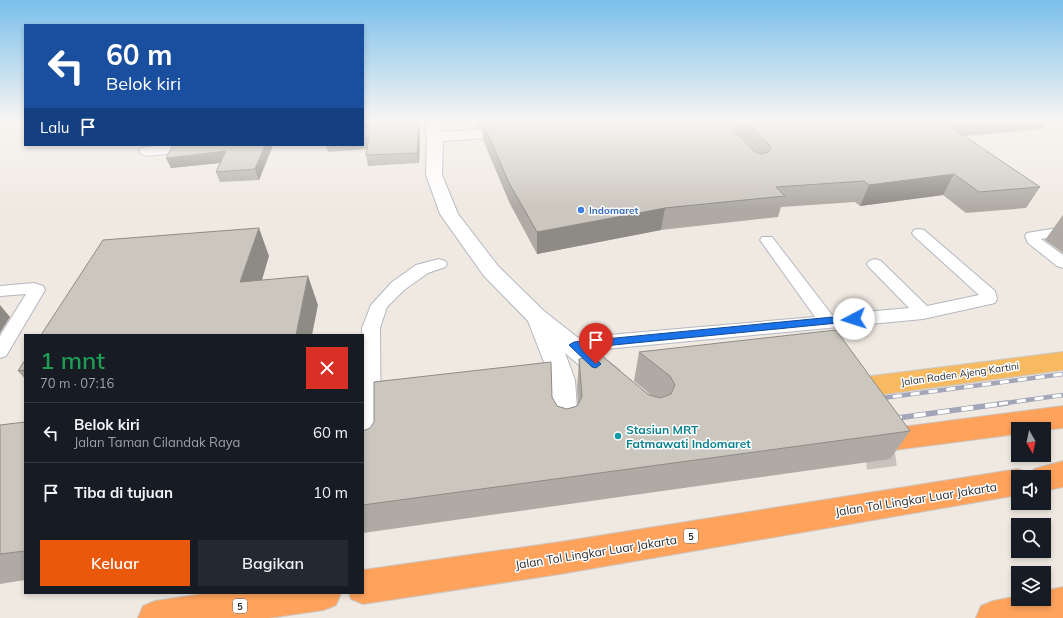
<!DOCTYPE html>
<html lang="id">
<meta charset="utf-8">
<style>
:root{--surface:#171b24;--page:#242831;--text:#f1f3f6;--muted:#9ea1a6;--line:#363941;--accent:#ea580c}
body{margin:0;font-family:Mulish,sans-serif;background:var(--page);color:var(--text);height:100vh;display:flex;flex-direction:column;font-size:15px;white-space:nowrap}
*{box-sizing:border-box;margin:0}
p{font-size:13px;color:var(--muted)}
.icon{flex:none;width:22px;height:22px;fill:none;stroke:currentColor;stroke-width:2;stroke-linecap:round;stroke-linejoin:round}
.map{position:relative;flex:1;overflow:hidden}
.sheet{position:absolute;left:24px;top:334px;width:340px;height:260px;display:flex;flex-direction:column;background:var(--surface);border-radius:0px;box-shadow:0 2px 6px #0003}
.sheet>*{flex:none}
.hud{position:absolute;left:24px;top:24px;width:340px;height:122px;border-radius:0px;box-shadow:0 2px 6px #0003;background:#1a4fa0;color:#fff;overflow:hidden}
.needle{width:26px;rotate:171deg}
.buttons{position:absolute;left:1011px;top:422px;display:grid;gap:8px}
.buttons a{display:grid;place-items:center;width:40px;height:40px;border-radius:0px;background:var(--surface);box-shadow:0 2px 6px #0003;font-size:20px}
.pin{position:absolute;display:grid;place-items:center;width:34px;height:34px;color:#fff;margin:-41px -17px;border-radius:50% 50% 50% 0;rotate:-45deg;box-shadow:0 0 4px #0007}
.pin .icon{rotate:45deg}
.me{position:absolute;width:44px;margin:-22px;rotate:265deg;stroke-linejoin:round;filter:drop-shadow(0 0 3px #0008)}
.turn{display:flex;align-items:center;gap:14px;height:84px;padding:0 16px;font-size:18px}
.turn .icon{width:52px;height:52px;stroke-width:2.5}
.turn b{display:block;font-size:28px;line-height:34px}
.then{display:flex;align-items:center;height:38px;padding:0 16px;background:#0003;gap:8px;font-size:15px}
.round{display:grid;place-items:center;flex:none;width:42px;height:42px;border-radius:0px;background:var(--page)}
.overview{display:flex;align-items:center;justify-content:space-between;height:68px;padding:0 16px}
h1{font-size:24px;font-weight:600;line-height:30px;color:#1e9e55}
.primary-button{display:flex;gap:8px;margin-top:auto;padding:8px 16px}
.primary-button a{flex:1;height:46px;border-radius:0px;background:var(--accent);color:#fff;font-size:16px;font-weight:600;line-height:46px;text-align:center}
.primary-button a+a{background:var(--page);color:var(--text)}
ul{padding:0;list-style:none}
li{display:flex;align-items:center;gap:12px;height:60px;padding:0 16px;border-top:1px solid var(--line)}
li div{flex:1}
li b{display:block;font-size:15px}
li em{font-style:normal}
.map>svg:first-child{display:block}
</style>
<div class="map">
<svg width="1063" height="618" viewBox="0 0 1063 618">
<rect width="100%" height="100%" fill="#efe9e1"/>
<g fill="none" stroke-linecap="round" stroke-linejoin="round">
<polyline stroke="#c8c4bd" stroke-width="30" stroke-dasharray="30 15" stroke-linecap="butt" points="865,455 901,450"/>
<defs>
<g id="service">
<polygon points="1063,227 1063,235 1041,239 1063,255 1063,268 1057,266 1028,243 1025,236 1027,233"/>
<polygon points="919,229 924,230 995,291 997,299 995,303 923,319 574,352 568,350 565,345 568,340 574,338 815,317 760,240 762,237 772,237 832,315 909,308 869,267 867,264 869,261 875,259 881,261 927,306 979,295 914,236 912,233 914,230"/>
<polygon points="439,259 445,261 447,264 445,267 428,273 404,290 387,307 380,328 381,449 378,455 370,458 363,456 362,328 371,305 392,282 416,265"/>
<polygon points="34,283 43,286 45,290 6,356 0,358 0,336 26,294 0,296 0,286"/>
</g>
<g id="minor">
<polygon points="425,121 439,121 442,132 512,128 517,129 519,132 517,135 512,136 443,141 442,175 458,214 498,266 544,311 619,370 622,377 619,384 610,386 601,384 565,353 575,380 578,425 574,433 565,436 556,433 552,425 551,380 528,321 484,276 440,214 426,175 427,137"/>
<polygon points="159,145 209,145 206,148 201,150 147,156 141,154 139,151 141,148"/>
</g>
<polygon id="trunk" points="1063,352 1063,370 856,398 847,395 843,388 847,381 856,378"/>
<g id="motorway">
<polygon points="1063,406 1063,428 1044,430 1018,429 1018,434 894,450 884,447 880,439 884,431 894,428"/>
<polygon points="1063,461 1063,487 1044,491 1044,477 1018,477 1018,495 560,574 363,604 351,599 349,593 363,593 363,570 560,542 1018,469 1028,473 1030,477 1034,469"/>
<polygon points="1063,587 1063,618 976,618 981,606 993,601 1018,596 1018,599 1044,599 1044,591"/>
<polygon points="209,593 341,593 336,605 324,610 269,618 138,618 143,606 155,601"/>
</g>
</defs>
<use href="#service" stroke="#b4b7c1" stroke-width="2"/>
<use href="#minor" stroke="#b4b7c1" stroke-width="2"/>
<use href="#trunk" stroke="#c9c9c9" stroke-width="2"/>
<use href="#motorway" stroke="#c9c9c9" stroke-width="2"/>
<use href="#service" fill="#fff" fill-rule="evenodd"/>
<use href="#minor" fill="#fff" fill-rule="evenodd"/>
<use href="#trunk" fill="#f8ba60" fill-rule="evenodd"/>
<use href="#motorway" fill="#ffa35c" fill-rule="evenodd"/>
<defs>
<g id="rail-far1">
<polyline points="875,399 1063,374"/>
<polyline points="999,404 1063,395"/>
</g>
<polyline id="rail" points="890,419 1007,403"/>
</defs>
<use href="#rail-far1" stroke="#a3a6b8" stroke-width="4.5"/>
<use href="#rail" stroke="#a3a6b8" stroke-width="5.5"/>
<use href="#rail-far1" stroke="#fff" stroke-width="3" stroke-dasharray="9" stroke-linecap="butt"/>
<use href="#rail" stroke="#fff" stroke-width="4" stroke-dasharray="12" stroke-linecap="butt"/>
</g>
<g fill="#afaba4">
<polygon points="363,121 421,121 421,122 373,126 419,124 420,134 419,163 368,166 366,155 367,149 328,152 326,145 363,145"/>
<polygon points="475,121 1049,121 1044,129 964,136 1040,187 1026,208 966,213 943,195 860,206 855,202 781,207 778,217 661,230 537,254 510,204 483,140 482,128 478,128"/>
<polygon points="273,145 259,180 220,182 216,172 220,163 171,168 166,158"/>
<polygon points="1063,215 1063,253 1045,240"/>
<polygon points="639,352 910,431 890,459 363,533 363,431 552,397 557,406 567,409 577,406 578,404 577,388 579,359 651,395 634,381"/>
<polygon points="25,360 25,379 18,371"/>
<polygon points="25,422 25,580 0,584 0,425"/>
</g>
<g fill="#8e8b86">
<polygon points="419,124 420,134 419,163 417,153"/>
<polygon points="265,145 273,145 259,180 255,169"/>
<polygon points="226,151 230,162 171,168 166,158"/>
<polygon points="954,174 943,195 860,206 869,185"/>
<polygon points="665,208 661,230 537,254 537,232"/>
<polygon points="259,228 269,256 253,311 240,282"/>
<polygon points="308,276 318,305 312,335 296,335"/>
<polygon points="0,305 10,317 0,333"/>
</g>
<g fill="#cbc7bf" stroke="#8e8b86">
<polygon points="482,121 725,121 755,152 762,154 769,152 771,147 745,121 942,121 1040,187 979,192 954,174 869,185 864,181 776,187 785,196 665,208 537,232 509,183"/>
<polygon points="419,124 417,153 366,155 369,138 363,139 363,126"/>
<polygon points="173,145 265,145 255,169 216,172 226,151 166,158"/>
<polygon points="259,228 240,282 308,276 296,335 41,335 103,240"/>
<polygon points="836,330 910,431 363,505 363,431 370,428 374,422 374,382 551,362 552,397 557,406 567,409 577,406 582,397 579,359 602,356 649,395 660,398 671,394 675,385 670,376 639,352"/>
<polygon points="25,360 25,370 18,371"/>
<polygon points="25,422 25,551 0,554 0,425"/>
</g>
<linearGradient id="sky" x2="0" y2="1"><stop stop-color="#7abfeb"/><stop offset="0.58" stop-color="#f8f5f2"/><stop offset="1" stop-color="#f8f5f2" stop-opacity="0"/></linearGradient>
<rect width="1063" height="208" fill="url(#sky)"/>
<polygon fill="#1a73e8" stroke="#114b97" points="854,315 859,319 858,321 583,348 599,362 601,364 596,368 592,367 569,345 574,342"/>
<circle fill="#3f7fe0" stroke="#fff" stroke-width="1.5" cx="581" cy="210" r="4"/>
<circle fill="#0f9aa8" stroke="#fff" stroke-width="1.5" cx="618" cy="436" r="4"/>
<g text-anchor="middle" dominant-baseline="central" stroke-width="3" stroke-linejoin="round" paint-order="stroke">
<g fill="#fff" stroke="#6d6d6d" stroke-width="1">
<rect x="684" y="529" width="14" height="14" rx="3"/>
<rect x="233" y="599" width="14" height="14" rx="3"/>
</g>
<g font-size="9" font-weight="bold" fill="#2e2e2e">
<text x="691" y="536">5</text>
<text x="240" y="606">5</text>
</g>
<g font-size="10" font-weight="bold" fill="#366cbe" stroke="#fff" text-anchor="start">
<text x="589" y="210">Indomaret</text>
</g>
<g font-size="10" fill="#2e2e2e" stroke="#fff">
<text transform="translate(960 374) rotate(-8)">Jalan Raden Ajeng Kartini</text>
</g>
<g font-size="12" font-weight="bold" fill="#0d838f" stroke="#fff" text-anchor="start">
<text x="626" y="429">Stasiun MRT<tspan x="626" dy="14">Fatmawati Indomaret</tspan></text>
</g>
<g font-size="12" fill="#2e2e2e" stroke="#fff">
<text transform="translate(916 499) rotate(-9)">Jalan Tol Lingkar Luar Jakarta</text>
<text transform="translate(596 552) rotate(-9)">Jalan Tol Lingkar Luar Jakarta</text>
</g>
</g>
</svg>
<div class="buttons">
<a><svg class="needle" viewBox="-14 -14 28 28"><path d="M0-13l5 13h-10z" fill="#e53935"/><path d="M0 13l5-13h-10z" fill="#9ea1a6"/></svg></a>
<a><svg class="icon" aria-label="sound" viewBox="0 0 24 24"><path d="M4 9h4l5-4v14l-5-4H4zM17 9q2 3 0 6"/></svg></a>
<a><svg class="icon" aria-label="search" viewBox="0 0 24 24"><circle cx="10" cy="10" r="6"/><path d="M15 15l6 6"/></svg></a>
<a><svg class="icon" aria-label="layers" viewBox="0 0 24 24"><path d="M12 4l9 5-9 5-9-5zM3 14l9 5 9-5"/></svg></a>
</div>
<div class="pin" style="left:596px;top:364px;background:#d93025"><svg class="icon" aria-label="arrive" viewBox="0 0 24 24"><path d="M6 21V4h12l-3 4 3 4H6"/></svg></div>
<svg class="me" style="left:854px;top:319px" viewBox="-20 -20 40 40"><circle r="19" fill="#fff"/><path d="M0-13L10 11 0 6-10 11z" fill="#1a73e8"/></svg>
<div class="hud">
<div class="turn"><svg class="icon" aria-label="left" viewBox="0 0 24 24"><path d="M17 20v-9H6M10 6l-5 5 5 5"/></svg><div><b>60 m</b>Belok kiri</div></div>
<div class="then">Lalu<svg class="icon" aria-label="arrive" viewBox="0 0 24 24"><path d="M6 21V4h12l-3 4 3 4H6"/></svg></div>
</div>
<section class="sheet">
<div class="overview"><div><h1>1 mnt</h1><p>70 m · 07:16</p></div><a class="round" style="background:#d93025;color:#fff"><svg class="icon" aria-label="close" viewBox="0 0 24 24"><path d="M6 6l12 12M18 6L6 18"/></svg></a></div>
<ul>
<li><svg class="icon" aria-label="left" viewBox="0 0 24 24"><path d="M17 20v-9H6M10 6l-5 5 5 5"/></svg><div><b>Belok kiri</b><p>Jalan Taman Cilandak Raya</p></div><em>60 m</em></li>
<li><svg class="icon" aria-label="arrive" viewBox="0 0 24 24"><path d="M6 21V4h12l-3 4 3 4H6"/></svg><div><b>Tiba di tujuan</b></div><em>10 m</em></li>
</ul>
<div class="primary-button"><a>Keluar</a><a>Bagikan</a></div>
</section>
</div>
